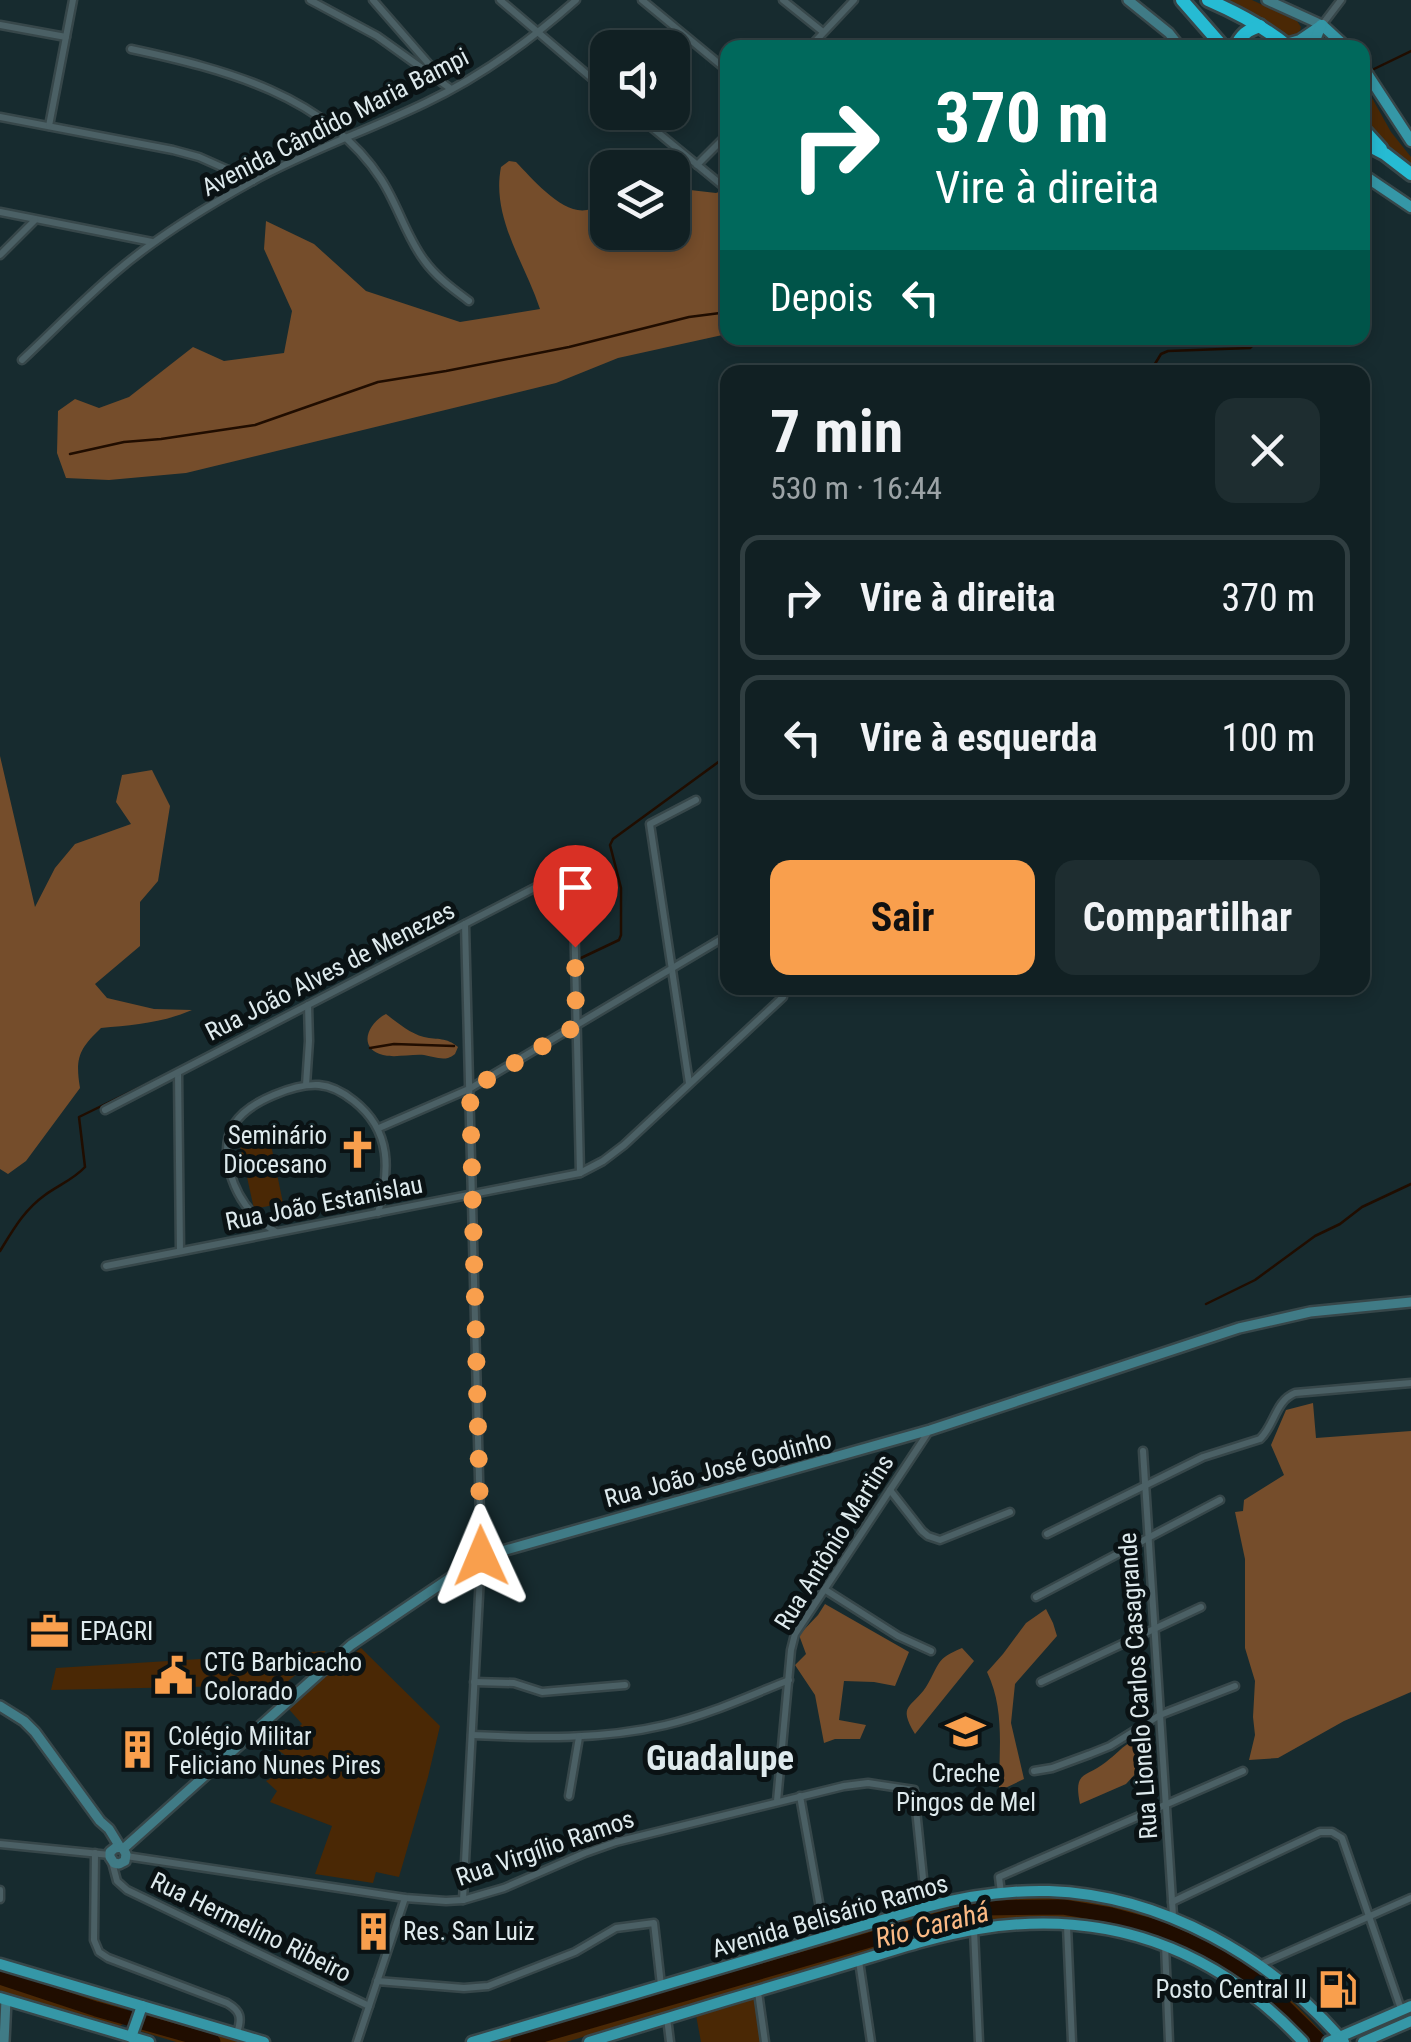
<!DOCTYPE html>
<html lang="pt">
<meta charset="utf-8">
<style>
:root{--surface:#112023;--page:#1e2d30;--text:#f1f3f6;--muted:#9ca3a6;--line:#303e41;--accent:#f99f4d}
body{margin:0;font-family:"Roboto Condensed",sans-serif;background:var(--page);color:var(--text);height:100vh;display:flex;flex-direction:column;font-size:38px;white-space:nowrap}
*{box-sizing:border-box;margin:0}
p{font-size:32px;color:var(--muted)}
.icon{flex:none;width:55px;height:55px;fill:none;stroke:currentColor;stroke-width:2;stroke-linecap:round;stroke-linejoin:round}
.map{position:relative;flex:1;overflow:hidden}
.details{position:absolute;left:720px;top:365px;width:650px;height:630px;display:flex;flex-direction:column;background:var(--surface);border-radius:20px;box-shadow:0 5px 15px #0003,0 0 0 2px var(--line)}
.details>*{flex:none}
.hud{position:absolute;left:720px;top:40px;width:650px;height:305px;border-radius:20px;box-shadow:0 5px 15px #0003,0 0 0 2px var(--line);background:#00695c;color:#fff;overflow:hidden}
.tools{position:absolute;left:590px;top:30px;display:grid;gap:20px}
.tools a{display:grid;place-items:center;width:100px;height:100px;border-radius:20px;background:var(--surface);box-shadow:0 5px 15px #0003,0 0 0 2px var(--line);font-size:50px}
.pin{position:absolute;display:grid;place-items:center;width:85px;height:85px;color:#fff;margin:-102px -42px;border-radius:50% 50% 50% 0;rotate:-45deg;box-shadow:0 0 10px #0007}
.pin .icon{rotate:45deg}
.me{position:absolute;width:110px;margin:-55px;rotate:359deg;stroke-linejoin:round;filter:drop-shadow(0 0 8px #0008)}
.turn{display:flex;align-items:center;gap:35px;height:210px;padding:0 50px;font-size:45px}
.turn .icon{width:130px;height:130px;stroke-width:2.5}
.turn b{display:block;font-size:70px;line-height:85px}
.then{display:flex;align-items:center;height:95px;padding:0 50px;background:#0003;gap:20px;font-size:38px}
.round{display:grid;place-items:center;flex:none;width:105px;height:105px;border-radius:20px;background:var(--page)}
.summary{display:flex;align-items:center;justify-content:space-between;height:170px;padding:0 50px}
h1{font-size:60px;font-weight:700;line-height:75px}
.cta{display:flex;gap:20px;margin-top:auto;padding:20px 50px}
.cta a{flex:1;height:115px;border-radius:20px;background:var(--accent);color:#111;font-size:40px;font-weight:700;line-height:115px;text-align:center}
.cta a+a{background:var(--page);color:var(--text)}
ul{padding:0;list-style:none}
li{display:flex;align-items:center;gap:30px;height:125px;margin:0 20px 15px;padding:0 30px;border:5px solid var(--line);border-radius:20px}
li div{flex:1}
li b{display:block;font-size:38px}
li em{font-style:normal}
.map>svg:first-child{display:block}
</style>
<div class="map">
<svg width="1411" height="2042" viewBox="0 0 1411 2042">
<rect width="100%" height="100%" fill="#172b2f"/>
<g fill="#4a2805">
<polygon points="1217,0 1252,0 1297,21 1301,27 1298,37 1289,39"/>
<polygon points="1362,80 1391,132 1411,157 1411,164 1389,150 1363,119"/>
<polygon points="268,1130 283,1203 254,1209 238,1136"/>
<polygon points="361,1648 440,1726 428,1777 399,1877 376,1872 373,1883 315,1874 332,1826 270,1802 277,1791 266,1781 285,1770 290,1759 277,1749 302,1724 287,1707"/>
<polygon points="326,1651 283,1685 51,1690 56,1668"/>
<path d="M 1028,1897 C 1146,1898 1245,1943 1322,2033 L 1307,2038 C 1213,1931 1097,1903 960,1924 L 566,2042 L 484,2042 L 933,1909 L 990,1899 Z"/>
<polygon points="0,1969 126,2009 127,2012 123,2024 120,2026 0,1991"/>
<polygon points="758,1990 765,2042 701,2042 695,2010"/>
<polygon points="148,2013 245,2042 176,2042 140,2031"/>
</g>
<g fill="#754d2b">
<path d="M 509,161 L 516,162 C 532,178 562,215 587,210 C 594,209 602,202 607,198 L 608,232 L 672,232 L 673,188 L 716,193 L 727,189 L 727,334 L 618,358 L 556,383 L 186,473 L 109,480 L 66,478 L 57,453 L 58,411 L 75,399 L 99,408 L 129,397 L 193,347 L 224,361 L 284,353 L 292,311 L 264,249 L 266,221 L 314,244 L 366,291 L 460,322 L 540,309 C 525,263 491,218 501,167 Z"/>
<path d="M 0,756 L 35,907 L 55,868 L 75,844 L 131,824 L 116,802 L 122,775 L 152,770 L 170,806 L 158,881 L 140,902 L 140,946 L 95,984 L 107,998 L 154,1009 L 192,1010 C 162,1023 133,1025 101,1028 C 79,1049 75,1058 80,1088 L 26,1161 L 8,1174 L 0,1169 Z"/>
<path d="M 386,1014 C 398,1023 409,1033 424,1037 C 438,1040 446,1037 458,1047 L 455,1054 C 453,1056 450,1057 448,1058 C 440,1060 431,1056 424,1055 C 411,1054 395,1058 383,1055 C 356,1048 369,1022 386,1014 Z"/>
<polygon points="1313,1403 1316,1438 1411,1431 1411,1692 1344,1721 1278,1758 1249,1760 1255,1735 1253,1717 1255,1681 1245,1648 1245,1559 1235,1512 1243,1511 1244,1500 1284,1475 1271,1445 1286,1410"/>
<polygon points="825,1604 909,1652 895,1686 874,1682 844,1681 839,1720 866,1725 860,1739 835,1739 824,1743 815,1695 795,1665 806,1654 799,1635 818,1615"/>
<path d="M 1046,1609 L 1053,1623 L 1057,1636 L 1015,1684 L 1011,1723 L 1024,1779 L 999,1791 C 999,1750 1005,1709 987,1672 L 1003,1654 L 1026,1623 Z"/>
<path d="M 962,1648 L 974,1661 L 915,1734 C 897,1704 912,1708 926,1687 C 940,1664 935,1659 962,1648 Z"/>
<path d="M 1153,1737 L 1153,1762 L 1138,1771 L 1126,1784 L 1080,1804 C 1073,1770 1086,1778 1106,1762 C 1127,1746 1124,1740 1153,1737 Z"/>
</g>
<g fill="none" stroke-linecap="round" stroke-linejoin="round">
<g stroke="#200d00" stroke-width="2.5">
<polyline points="1374,69 1411,51"/>
<polyline points="1362,157 1363,157"/>
<polyline points="1150,372 1161,354 1168,351 1250,348 1260,338"/>
<polyline points="70,454 124,442 161,439 255,425 378,382 446,371 569,347 689,317 728,312"/>
<polyline points="581,958 619,940 621,935 621,888 610,845 613,839 728,755"/>
<polyline points="370,1048 394,1044 454,1046"/>
<path d="M 0,1251 C 13,1230 24,1210 45,1195 C 59,1185 74,1179 85,1167 L 79,1117 L 175,1070"/>
<polyline points="1206,1304 1255,1280 1315,1236 1340,1224 1362,1207 1411,1184"/>
</g>
<g stroke="#200d00" stroke-width="15">
<polyline points="0,1977 96,2009 213,2042"/>
<polyline points="518,2042 980,1908 1063,1907 1111,1915 1159,1928 1202,1947 1256,1979 1320,2042"/>
</g>
<defs>
<g id="street">
<polyline points="310,0 377,36 451,89"/>
<polyline points="373,0 441,78"/>
<polyline points="500,0 608,92"/>
<polyline points="642,0 728,71"/>
<polyline points="783,0 823,32"/>
<polyline points="0,25 66,37"/>
<polyline points="1322,25 1341,0"/>
<polyline points="809,48 854,0"/>
<path d="M 131,49 C 224,69 326,95 381,179 C 398,205 406,236 424,260 C 436,277 453,289 469,301"/>
<polyline points="633,112 723,186"/>
<polyline points="0,117 173,150 199,157 253,181"/>
<polyline points="49,126 73,0"/>
<polyline points="697,165 728,134"/>
<polyline points="0,212 152,242"/>
<polyline points="0,255 35,220"/>
<path d="M 22,360 C 54,330 84,299 117,271 C 158,236 204,208 251,182 C 307,151 367,131 425,103 C 480,77 531,40 576,0"/>
<polyline points="178,1073 180,1251"/>
<polyline points="689,1083 650,824 696,800"/>
<polyline points="306,1085 309,1041 308,1005"/>
<polyline points="105,1110 573,868 580,1173"/>
<polyline points="379,1128 469,1089 728,935"/>
<path d="M 276,1232 C 252,1218 237,1198 230,1172 C 219,1131 238,1110 274,1095 C 288,1089 304,1084 319,1085 C 333,1086 344,1093 354,1101 C 392,1131 390,1171 378,1213"/>
<polyline points="106,1266 580,1173 603,1161 624,1145 783,997"/>
<polyline points="1143,1451 1173,1916"/>
<polyline points="890,1490 922,1531 928,1536 940,1540 1010,1512"/>
<path d="M 1047,1534 L 1203,1457 L 1260,1439 C 1275,1425 1275,1401 1295,1393 L 1411,1383"/>
<polyline points="824,1589 898,1636 931,1651"/>
<polyline points="1036,1597 1220,1500"/>
<polyline points="474,1682 514,1683 542,1692 625,1685"/>
<polyline points="1041,1682 1201,1607"/>
<path d="M 472,1735 C 537,1738 601,1740 665,1725 C 708,1715 749,1696 789,1680"/>
<polyline points="1034,1771 1052,1768 1090,1754 1110,1746 1160,1715 1235,1686"/>
<polyline points="569,1796 579,1737"/>
<polyline points="800,1796 825,1936"/>
<polyline points="777,1801 791,1650 795,1634 929,1431"/>
<polyline points="0,1844 110,1855"/>
<path d="M 95,1853 L 94,1940 L 99,1952 L 108,1958 L 227,2003 C 241,2011 242,2018 237,2033"/>
<polyline points="126,1856 405,1898 446,1901 463,1900 504,1888 585,1853 616,1842 844,1786 868,1783 914,1790 926,1907"/>
<polyline points="112,1862 117,1881 127,1890 369,2006"/>
<polyline points="0,1890 0,1899"/>
<polyline points="1001,1893 999,1877 1243,1771"/>
<polyline points="463,1900 481,1557 465,924"/>
<polyline points="1172,1902 1320,1832 1332,1832 1342,1838 1401,2009"/>
<polyline points="1067,1926 1072,2042"/>
<polyline points="974,1930 979,2042"/>
<polyline points="1165,1945 1169,2042"/>
<polyline points="859,1961 871,2042"/>
<polyline points="1259,1965 1411,1898"/>
<polyline points="377,1981 464,1988 488,1986 575,1952 616,1928 654,1923 661,1985"/>
<polyline points="758,1992 765,2042"/>
<polyline points="667,2018 670,2042"/>
<polyline points="357,2042 405,1898"/>
</g>
<g id="secondary">
<polyline points="1128,0 1169,33 1181,48"/>
<polyline points="1267,0 1322,25"/>
<polyline points="0,1706 24,1721 35,1732 100,1821 109,1829 120,1847"/>
<polyline points="120,1847 115,1848 110,1852 110,1857 114,1863 119,1864 125,1861 126,1854 123,1849"/>
<polyline points="123,1849 351,1645 481,1557 930,1430 1239,1328 1310,1312 1411,1302"/>
<polyline points="4,2042 6,2000"/>
</g>
<g id="primary">
<polyline points="1322,25 1347,48"/>
<polyline points="1286,44 1300,40 1322,25"/>
<polyline points="1312,48 1321,25"/>
<polyline points="1362,66 1411,141"/>
<polyline points="1362,174 1411,207"/>
<polyline points="0,1964 264,2042"/>
<polyline points="0,1998 149,2042"/>
<polyline points="131,2037 142,2006"/>
<path d="M 472,2042 L 926,1907 C 966,1896 1007,1890 1049,1891 C 1162,1895 1271,1957 1344,2042"/>
<path d="M 589,2042 C 670,2017 750,1993 831,1969 C 879,1955 929,1937 978,1929 C 1106,1908 1215,1948 1303,2042"/>
<polyline points="1328,2042 1411,2006"/>
<polyline points="1363,2042 1411,2021"/>
</g>
<g id="highway">
<polyline points="1182,0 1224,48"/>
<path d="M 1208,0 C 1238,13 1265,27 1290,48"/>
<path d="M 1235,48 C 1241,35 1247,30 1260,26"/>
<polyline points="1362,128 1381,149"/>
<polyline points="1362,142 1385,154 1411,174"/>
</g>
</defs>
<use href="#street" stroke="#37474a" stroke-width="11"/>
<use href="#secondary" stroke="#37474a" stroke-width="14"/>
<use href="#primary" stroke="#37474a" stroke-width="15"/>
<use href="#highway" stroke="#37474a" stroke-width="18"/>
<use href="#street" stroke="#4b6065" stroke-width="6"/>
<use href="#secondary" stroke="#407b86" stroke-width="9"/>
<use href="#primary" stroke="#3597a7" stroke-width="10"/>
<use href="#highway" stroke="#26bbd3" stroke-width="12"/>
</g>
<g fill="none" stroke-linecap="round" stroke-linejoin="round">
<polyline stroke="#f99f4d" stroke-width="18" stroke-dasharray="0 32.4" points="481,1556 470,1090 576,1026 575,947"/>
</g>
<defs>
<symbol id="church-bare" viewBox="-9 -9 18 18"><path d="M-1.2-6h2.4v3.5h3.3v2.4h-3.3V6h-2.4V-.1h-3.3v-2.4h3.3Z" fill="#f99f4d" stroke="#0a1214" stroke-width="2.5" paint-order="stroke"/></symbol>
<symbol id="office-bare" viewBox="-9 -9 18 18"><path d="M-6-3h4V-5.5h4V-3h4V5H-6ZM-1-4.5V-3h2v-1.5ZM-6 0V1H6V0Z" fill="#f99f4d" stroke="#0a1214" stroke-width="2.5" paint-order="stroke"/></symbol>
<symbol id="civic-bare" viewBox="-9 -9 18 18"><path d="M-.6-6.5H3V-4.5H.6V-3L4-1V1h2V6H-6V1h2V-1L-.6-3ZM-1.2 2.5V6h2.4V2.5Z" fill="#f99f4d" stroke="#0a1214" stroke-width="2.5" paint-order="stroke"/></symbol>
<symbol id="school-bare" viewBox="-9 -9 18 18"><path d="M0-5L7-2L0 1L-7-2ZM-4 1L0 2.5L4 1V4Q0 6-4 4Z" fill="#f99f4d" stroke="#0a1214" stroke-width="2.5" paint-order="stroke"/></symbol>
<symbol id="building-bare" viewBox="-9 -9 18 18"><path d="M-4-6H4V6H1V3H-1V6H-4ZM-2.5-4.3h1.7v1.8h-1.7ZM.8-4.3h1.7v1.8H.8ZM-2.5-1h1.7V.8h-1.7ZM.8-1h1.7V.8H.8Z" fill="#f99f4d" stroke="#0a1214" stroke-width="2.5" paint-order="stroke"/></symbol>
<symbol id="fuel-bare" viewBox="-9 -9 18 18"><path d="M-5.5-6h7V0h2V4h1.3V-2.5L3-4.5l.8-.8L6-3V5H2.5V1h-1V6h-7ZM-4.2-4.7v3.2H.2V-4.7Z" fill="#f99f4d" stroke="#0a1214" stroke-width="2.5" paint-order="stroke"/></symbol>
</defs>
<g fill-rule="evenodd">
<use href="#church-bare" x="330" y="1122" width="55" height="55"/>
<use href="#office-bare" x="22" y="1604" width="55" height="55"/>
<use href="#civic-bare" x="146" y="1648" width="55" height="55"/>
<use href="#school-bare" x="938" y="1704" width="55" height="55"/>
<use href="#building-bare" x="110" y="1722" width="55" height="55"/>
<use href="#building-bare" x="346" y="1904" width="55" height="55"/>
<use href="#fuel-bare" x="1310" y="1962" width="55" height="55"/>
</g>
<g text-anchor="middle" dominant-baseline="central" stroke-width="10" stroke-linejoin="round" paint-order="stroke">
<g font-size="25" fill="#deeaed" stroke="#0a1214">
<text transform="translate(335 122) rotate(-27)">Avenida Cândido Maria Bampi</text>
<text transform="translate(330 971) rotate(-27)">Rua João Alves de Menezes</text>
<text transform="translate(324 1203) rotate(-11)">Rua João Estanislau</text>
<text transform="translate(718 1469) rotate(-15)">Rua João José Godinho</text>
<text transform="translate(834 1542) rotate(-58)">Rua Antônio Martins</text>
<text transform="translate(1138 1686) rotate(-94)">Rua Lionelo Carlos Casagrande</text>
<text transform="translate(545 1848) rotate(-19)">Rua Virgílio Ramos</text>
<text transform="translate(830 1916) rotate(-16)">Avenida Belisário Ramos</text>
<text transform="translate(251 1927) rotate(26)">Rua Hermelino Ribeiro</text>
</g>
<g font-size="25" fill="#deeaed" stroke="#0a1214" text-anchor="start">
<text x="327" y="1135" text-anchor="end">Seminário<tspan x="327" dy="29">Diocesano</tspan></text>
<text x="80" y="1631">EPAGRI</text>
<text x="204" y="1662">CTG Barbicacho<tspan x="204" dy="29">Colorado</tspan></text>
<text x="168" y="1736">Colégio Militar<tspan x="168" dy="29">Feliciano Nunes Pires</tspan></text>
<text x="966" y="1773" text-anchor="middle">Creche<tspan x="966" dy="29">Pingos de Mel</tspan></text>
<text x="403" y="1931">Res. San Luiz</text>
<text x="1307" y="1989" text-anchor="end">Posto Central II</text>
</g>
<g font-size="28" font-style="italic" fill="#fab984" stroke="#0a1214">
<text transform="translate(932 1925) rotate(-14)">Rio Carahá</text>
</g>
<g font-size="35" font-weight="bold" fill="#deeaed" stroke="#0a1214">
<text x="720" y="1758">Guadalupe</text>
</g>
</g>
</svg>
<div class="tools">
<a><svg class="icon" aria-label="sound" viewBox="0 0 24 24"><path d="M4 9h4l5-4v14l-5-4H4zM17 9q2 3 0 6"/></svg></a>
<a><svg class="icon" aria-label="layers" viewBox="0 0 24 24"><path d="M12 4l9 5-9 5-9-5zM3 14l9 5 9-5"/></svg></a>
</div>
<div class="pin" style="left:575px;top:947px;background:#d93025"><svg class="icon" aria-label="arrive" viewBox="0 0 24 24"><path d="M6 21V4h12l-3 4 3 4H6"/></svg></div>
<svg class="me" style="left:481px;top:1556px" viewBox="-20 -20 40 40"><path d="M0-17L14 15 0 8-14 15z" fill="#f99f4d" stroke="#fff" stroke-width="4"/></svg>
<div class="hud">
<div class="turn"><svg class="icon" aria-label="right" viewBox="0 0 24 24"><path d="M7 20v-9h11M14 6l5 5-5 5"/></svg><div><b>370 m</b>Vire à direita</div></div>
<div class="then">Depois<svg class="icon" aria-label="left" viewBox="0 0 24 24"><path d="M17 20v-9H6M10 6l-5 5 5 5"/></svg></div>
</div>
<section class="details">
<div class="summary"><div><h1>7 min</h1><p>530 m · 16:44</p></div><a class="round"><svg class="icon" aria-label="close" viewBox="0 0 24 24"><path d="M6 6l12 12M18 6L6 18"/></svg></a></div>
<ul>
<li><svg class="icon" aria-label="right" viewBox="0 0 24 24"><path d="M7 20v-9h11M14 6l5 5-5 5"/></svg><div><b>Vire à direita</b></div><em>370 m</em></li>
<li><svg class="icon" aria-label="left" viewBox="0 0 24 24"><path d="M17 20v-9H6M10 6l-5 5 5 5"/></svg><div><b>Vire à esquerda</b></div><em>100 m</em></li>
</ul>
<div class="cta"><a>Sair</a><a>Compartilhar</a></div>
</section>
</div>
